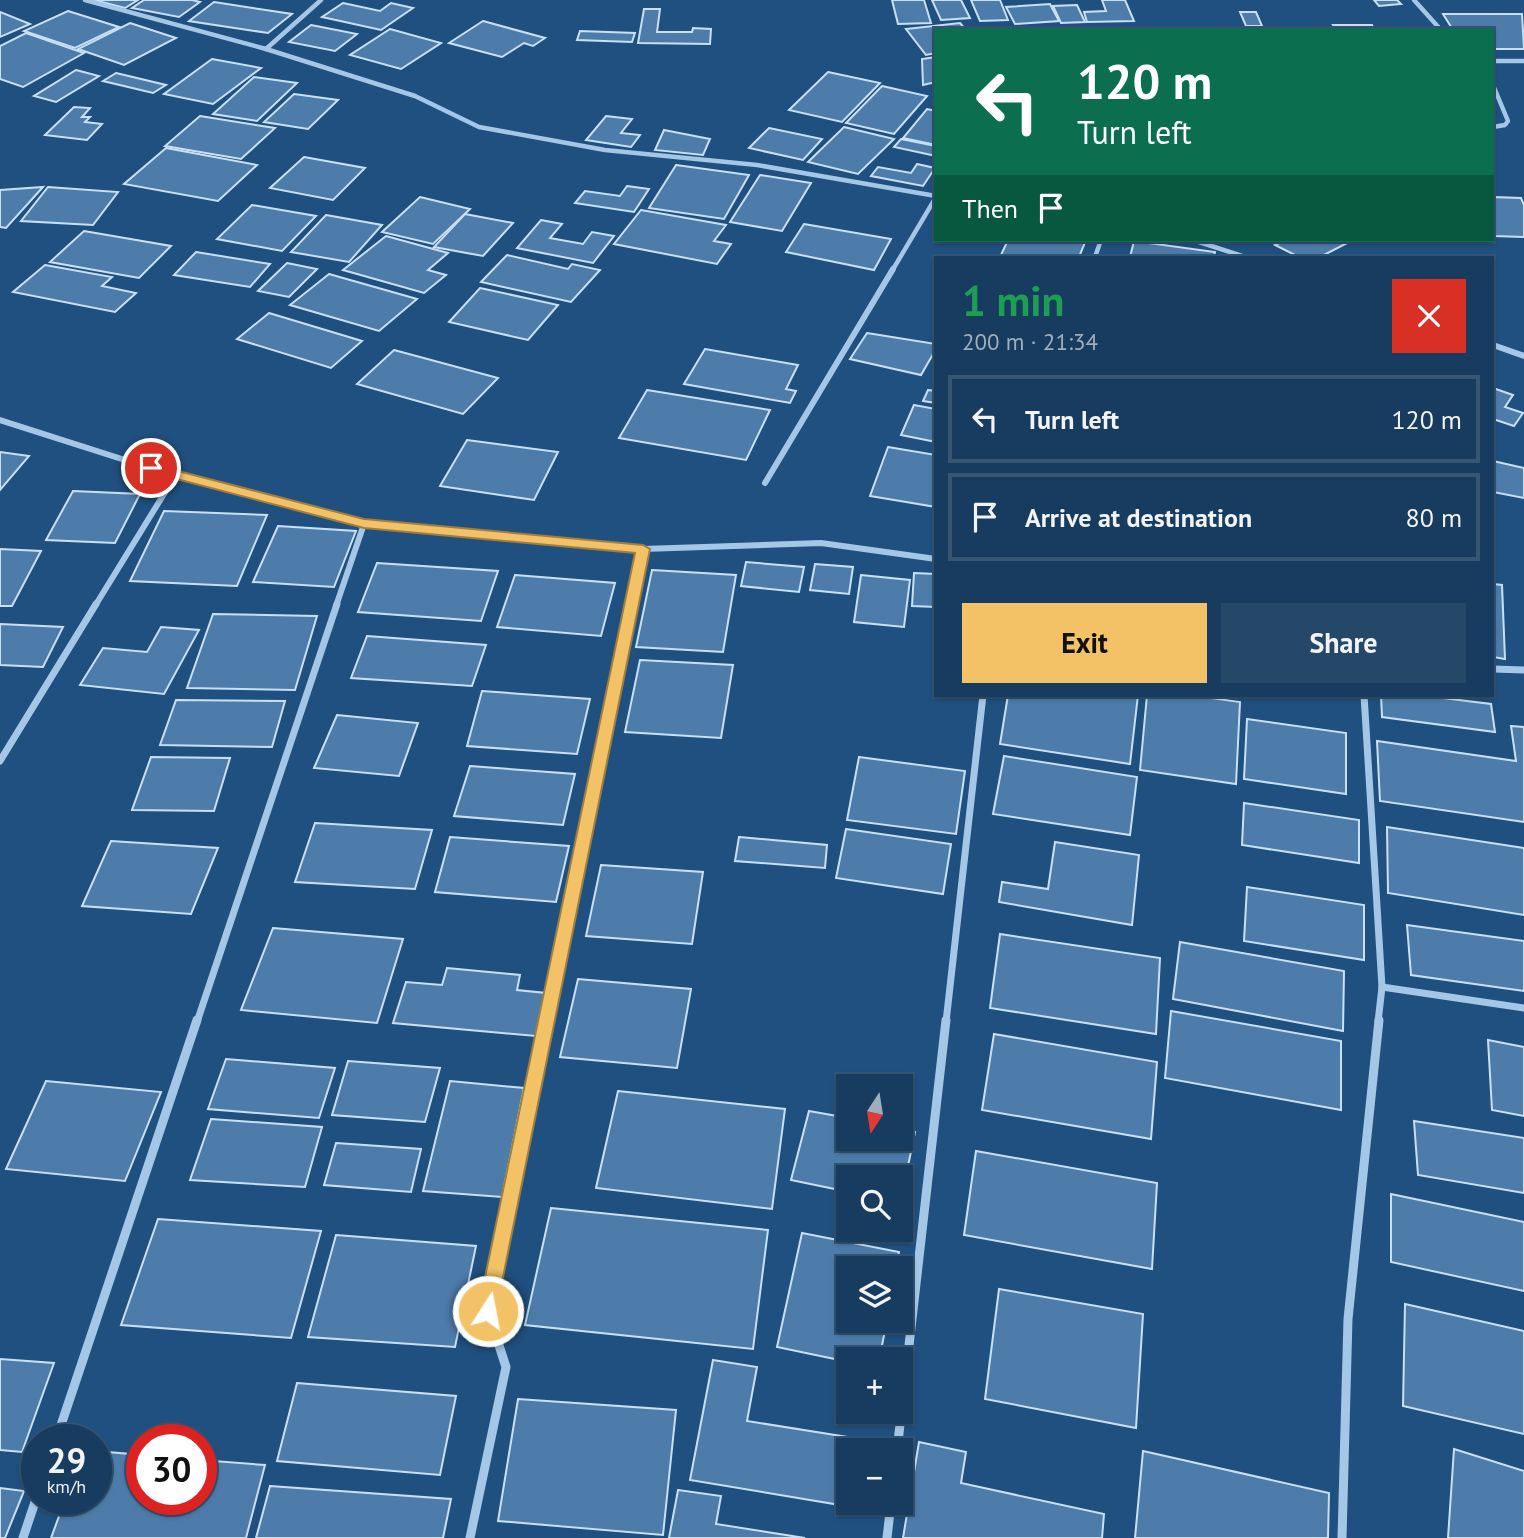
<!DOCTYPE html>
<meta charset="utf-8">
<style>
:root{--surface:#183c5f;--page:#254768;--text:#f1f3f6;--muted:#9fadbd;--line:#365674;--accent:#f4c266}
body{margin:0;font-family:"PT Sans",sans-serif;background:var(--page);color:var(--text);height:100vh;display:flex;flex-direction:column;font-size:26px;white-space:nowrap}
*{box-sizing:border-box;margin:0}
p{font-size:23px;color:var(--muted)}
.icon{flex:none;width:38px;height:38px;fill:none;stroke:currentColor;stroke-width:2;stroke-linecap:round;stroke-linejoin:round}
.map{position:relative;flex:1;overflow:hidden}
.details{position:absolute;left:934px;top:256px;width:560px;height:441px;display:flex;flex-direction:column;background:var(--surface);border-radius:0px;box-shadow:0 2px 5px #0004,0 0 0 2px var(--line)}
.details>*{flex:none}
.hud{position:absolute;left:934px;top:28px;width:560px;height:214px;border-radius:0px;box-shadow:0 2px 5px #0004,0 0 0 2px var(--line);background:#0b6e4f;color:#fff;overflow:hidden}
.needle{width:46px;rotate:192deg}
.fabs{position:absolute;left:836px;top:1074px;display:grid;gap:14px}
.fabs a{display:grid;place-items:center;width:77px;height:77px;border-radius:0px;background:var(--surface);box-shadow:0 2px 5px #0004,0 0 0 2px var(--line);font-size:35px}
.speed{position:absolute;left:21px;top:1424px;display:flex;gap:14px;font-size:35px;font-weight:700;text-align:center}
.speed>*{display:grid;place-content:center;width:91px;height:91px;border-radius:50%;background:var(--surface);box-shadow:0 2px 5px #0004,0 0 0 2px var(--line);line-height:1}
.speed small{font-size:18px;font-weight:400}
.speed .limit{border:10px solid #d22;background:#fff;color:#111}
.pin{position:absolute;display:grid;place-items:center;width:60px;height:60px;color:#fff;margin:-30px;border:4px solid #fff;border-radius:50%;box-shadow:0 2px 7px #0007}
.me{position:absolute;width:77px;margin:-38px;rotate:11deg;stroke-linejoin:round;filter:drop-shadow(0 0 5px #0008)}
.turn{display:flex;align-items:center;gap:24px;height:147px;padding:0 28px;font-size:32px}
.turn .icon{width:91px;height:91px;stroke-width:2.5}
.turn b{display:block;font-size:49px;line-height:60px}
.then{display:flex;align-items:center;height:66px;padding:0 28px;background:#0003;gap:14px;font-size:26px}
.round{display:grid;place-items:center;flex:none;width:74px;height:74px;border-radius:0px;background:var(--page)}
.head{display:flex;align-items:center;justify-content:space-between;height:119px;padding:0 28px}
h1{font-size:42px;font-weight:800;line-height:52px;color:#1e9e55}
.action{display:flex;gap:14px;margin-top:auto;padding:14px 28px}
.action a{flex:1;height:80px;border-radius:0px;background:var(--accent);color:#111;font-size:28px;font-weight:800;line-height:80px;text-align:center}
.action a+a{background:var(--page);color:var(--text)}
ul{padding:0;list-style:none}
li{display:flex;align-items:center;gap:21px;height:88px;margin:0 14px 10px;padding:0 14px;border:4px solid var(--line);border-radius:0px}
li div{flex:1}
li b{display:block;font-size:26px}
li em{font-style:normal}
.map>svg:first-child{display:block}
</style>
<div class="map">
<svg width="1524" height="1538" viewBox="0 0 1524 1538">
<rect width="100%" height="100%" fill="#20507f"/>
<g fill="#4d7caa" stroke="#c8e0f6" stroke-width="2">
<polygon points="94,0 138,0 125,8"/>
<polygon points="144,0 192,0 200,2 179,17 132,8"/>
<polygon points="892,0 924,0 931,23 898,24"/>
<polygon points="932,0 961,0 970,18 941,20"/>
<polygon points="971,0 1000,0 1008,20 980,21"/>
<polygon points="1102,0 1125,0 1134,21 1087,22 1084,12 1106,11"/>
<polygon points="1374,0 1397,0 1401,4 1379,6"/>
<polygon points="214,2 292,14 268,33 189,21"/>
<polygon points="343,3 380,11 391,3 413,8 381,30 322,17"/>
<polygon points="1050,4 1059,21 1015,24 1006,7"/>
<polygon points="1077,5 1085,22 1061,23 1053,6"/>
<polygon points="644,9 660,9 657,32 692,32 693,28 711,29 710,44 638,43"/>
<polygon points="68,11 119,27 75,48 24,31"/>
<polygon points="0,12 30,24 0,37"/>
<polygon points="1240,12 1256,12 1262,26 1246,26"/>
<polygon points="1443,14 1522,14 1524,49 1493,49 1493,30 1453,30"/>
<polygon points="483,21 545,38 533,46 524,43 502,57 449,43"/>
<polygon points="130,23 176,38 124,65 78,49"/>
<polygon points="960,23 966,30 936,30 936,53 926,55 906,29"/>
<polygon points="311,25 357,34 335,51 289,42"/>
<polygon points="1333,25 1372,25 1374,30 1336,30"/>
<polygon points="390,29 441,43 401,69 350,55"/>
<polygon points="580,31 635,33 632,42 577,40"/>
<polygon points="26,33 84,53 23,87 0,79 0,46"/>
<polygon points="936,57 936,82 923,85 922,59"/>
<polygon points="212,59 261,68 213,104 164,94"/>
<polygon points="76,70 99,76 56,102 34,96"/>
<polygon points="828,72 880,83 842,122 789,110"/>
<polygon points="116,73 166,85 153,93 103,81"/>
<polygon points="254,77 297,83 257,121 213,114"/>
<polygon points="882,86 927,96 894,134 846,123"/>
<polygon points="294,94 338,100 308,129 264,122"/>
<polygon points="74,107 90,108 82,117 90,117 85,122 102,124 87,140 45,135"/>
<polygon points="927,109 936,111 936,145 903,138"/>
<polygon points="200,116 275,128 241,159 165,146"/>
<polygon points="606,116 632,119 621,133 640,135 631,147 586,140"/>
<polygon points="844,127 894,139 858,174 808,162"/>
<polygon points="769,128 822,139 803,160 749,148"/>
<polygon points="664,130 710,139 703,155 655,150"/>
<polygon points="901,139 936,146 936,156 894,147"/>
<polygon points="166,148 257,165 218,201 124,184"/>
<polygon points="304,157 365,168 333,200 270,188"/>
<polygon points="917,164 935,168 923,186 871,176 878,167 911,173"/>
<polygon points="676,165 749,175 724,219 649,208"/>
<polygon points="760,175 811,183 782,231 730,222"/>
<polygon points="627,186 649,189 634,212 575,203 585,191 620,196"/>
<polygon points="43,187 6,228 0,227 0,190"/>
<polygon points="48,187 118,192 93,225 21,221"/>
<polygon points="420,197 470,209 433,244 382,232"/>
<polygon points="1493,197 1521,198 1524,205 1524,237 1493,236"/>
<polygon points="252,205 316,216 282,251 217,239"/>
<polygon points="641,210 726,225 714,241 731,244 717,264 614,244"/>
<polygon points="465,214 513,223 483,256 434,247"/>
<polygon points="326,215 382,225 349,262 291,252"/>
<polygon points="541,220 562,224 550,238 583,244 592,232 614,236 593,263 517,248"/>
<polygon points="804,224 891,239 874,270 786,252"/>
<polygon points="84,231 171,246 139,278 50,262"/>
<polygon points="386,236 448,253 428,270 446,275 424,293 343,270"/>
<polygon points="1008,240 1086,240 1079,257 1000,257"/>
<polygon points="1286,240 1353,240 1320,257 1299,257 1275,245"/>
<polygon points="1134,241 1215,252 1214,257 1130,257"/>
<polygon points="196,252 270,264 250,287 174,275"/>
<polygon points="507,255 568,269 572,264 600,270 571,302 481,282"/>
<polygon points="287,263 317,269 289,297 258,291"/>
<polygon points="45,265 112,277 102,286 136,293 115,312 13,292"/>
<polygon points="329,274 417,299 379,331 290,305"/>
<polygon points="480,288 558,305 528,340 449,322"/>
<polygon points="269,313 362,341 331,368 237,339"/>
<polygon points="867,333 936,344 936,349 921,375 850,359"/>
<polygon points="705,349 798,365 786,389 796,391 790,403 684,384"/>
<polygon points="394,350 498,378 463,414 357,384"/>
<polygon points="1493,388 1513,395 1505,407 1523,413 1514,426 1493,419"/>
<polygon points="647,390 770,410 746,460 619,438"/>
<polygon points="928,390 936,391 936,403 923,401"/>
<polygon points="914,405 936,409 936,442 901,435"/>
<polygon points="467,440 558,452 534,500 440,486"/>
<polygon points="888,447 936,455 936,507 870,496"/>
<polygon points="0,452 29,456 0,490"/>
<polygon points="1493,461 1524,468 1524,498 1493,492"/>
<polygon points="73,491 140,494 115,543 46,540"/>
<polygon points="164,511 267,515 237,586 130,581"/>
<polygon points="278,526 356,531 334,587 253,582"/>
<polygon points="0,549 41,551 12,606 0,606"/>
<polygon points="746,562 804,567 799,592 741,586"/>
<polygon points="377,563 498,571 481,621 358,612"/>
<polygon points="815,564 853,567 849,594 810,590"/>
<polygon points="652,570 736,575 723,652 636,647"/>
<polygon points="914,573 936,574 936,607 912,606"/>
<polygon points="515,575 615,583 601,636 497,627"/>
<polygon points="861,575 910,580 904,627 854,622"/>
<polygon points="1493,584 1502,585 1505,659 1493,657"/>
<polygon points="213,614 317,616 295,690 187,688"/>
<polygon points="0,624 63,627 43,667 0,665"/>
<polygon points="161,627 199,630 164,694 80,685 103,648 147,652"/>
<polygon points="367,636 486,645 472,686 351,678"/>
<polygon points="640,660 733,665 721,738 625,732"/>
<polygon points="482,691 590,699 577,754 467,746"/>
<polygon points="1008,695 1138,695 1130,764 1000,744"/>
<polygon points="1147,695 1189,695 1240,702 1236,784 1140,770"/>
<polygon points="1381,695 1418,695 1491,704 1495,732 1382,717"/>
<polygon points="176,700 285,701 272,747 160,745"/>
<polygon points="337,715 418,723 399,776 314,768"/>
<polygon points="1247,719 1346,733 1346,794 1244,779"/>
<polygon points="1511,726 1524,727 1524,822 1380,801 1377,741 1516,761"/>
<polygon points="1004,756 1137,777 1130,835 993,814"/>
<polygon points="151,757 230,758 214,811 132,810"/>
<polygon points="859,757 965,771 956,834 847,820"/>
<polygon points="470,766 575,774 563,825 454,816"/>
<polygon points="1244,803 1359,820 1359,863 1242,845"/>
<polygon points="315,823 432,830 415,889 295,882"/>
<polygon points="1387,827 1524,848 1524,915 1388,893"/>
<polygon points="846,829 951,844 943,894 836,878"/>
<polygon points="450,837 569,846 556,902 435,892"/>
<polygon points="739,837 827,845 825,868 735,861"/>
<polygon points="111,841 218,848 191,914 82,906"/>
<polygon points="1055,842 1139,855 1132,925 999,902 1002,882 1048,889"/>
<polygon points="601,865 703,872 692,944 586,936"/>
<polygon points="1247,887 1364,905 1364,960 1244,941"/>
<polygon points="1407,925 1524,941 1524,991 1411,975"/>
<polygon points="273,928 403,939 377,1023 241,1010"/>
<polygon points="1000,934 1160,958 1156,1034 990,1008"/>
<polygon points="1180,942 1344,971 1343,1031 1173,999"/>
<polygon points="447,968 520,975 517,990 546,993 536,1036 393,1023 406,982 442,985"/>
<polygon points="578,979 691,989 677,1068 560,1057"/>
<polygon points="1171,1011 1341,1041 1341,1110 1165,1078"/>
<polygon points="994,1034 1157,1062 1151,1139 982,1110"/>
<polygon points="1488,1040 1524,1047 1524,1116 1492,1110"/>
<polygon points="226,1059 335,1068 319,1118 208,1109"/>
<polygon points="348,1061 440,1068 425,1122 332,1115"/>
<polygon points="46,1081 161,1092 125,1181 6,1169"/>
<polygon points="450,1081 524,1088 502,1197 423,1191"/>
<polygon points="618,1091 785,1109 772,1209 596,1188"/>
<polygon points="809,1111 849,1118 849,1139 901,1139 901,1129 915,1132 901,1200 901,1178 849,1178 849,1192 791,1180"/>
<polygon points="211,1119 322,1127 305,1187 190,1180"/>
<polygon points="1414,1121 1524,1138 1524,1193 1418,1175"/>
<polygon points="336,1143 421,1149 411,1192 324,1185"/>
<polygon points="976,1151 1157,1183 1152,1269 964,1235"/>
<polygon points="1391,1194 1524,1222 1524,1291 1391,1262"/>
<polygon points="551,1208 768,1230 753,1349 525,1325"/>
<polygon points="158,1219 321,1231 291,1338 121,1325"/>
<polygon points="802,1233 899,1252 896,1269 849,1269 849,1321 887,1321 879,1360 849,1360 849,1362 777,1347"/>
<polygon points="336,1235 476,1246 455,1347 308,1337"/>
<polygon points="999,1289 1143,1314 1136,1428 985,1399"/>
<polygon points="1405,1304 1524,1331 1524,1434 1403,1406"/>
<polygon points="0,1359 54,1363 22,1452 0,1450"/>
<polygon points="713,1360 757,1367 747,1421 867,1440 866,1451 849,1451 849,1503 859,1503 858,1508 690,1480"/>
<polygon points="297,1383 456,1396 440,1475 277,1461"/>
<polygon points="518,1399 676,1410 663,1535 498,1521"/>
<polygon points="919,1442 966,1452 961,1483 1104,1514 1102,1538 903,1538"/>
<polygon points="1454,1449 1524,1471 1524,1538 1448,1538"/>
<polygon points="96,1451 142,1455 142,1500 201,1500 201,1460 265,1465 246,1538 51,1538 65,1500 96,1500"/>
<polygon points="1143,1451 1329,1493 1328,1538 1135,1538"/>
<polygon points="270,1486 451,1499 443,1538 256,1538"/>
<polygon points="0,1488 24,1491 5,1538 0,1538"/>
<polygon points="678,1490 721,1496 716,1524 805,1538 669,1538"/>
</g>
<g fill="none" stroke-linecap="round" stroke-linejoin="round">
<g stroke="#a5c7e7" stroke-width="4.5">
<polyline points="85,0 266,49 415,96 479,127 605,150 757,165 936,196"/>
<polyline points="1414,0 1441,30"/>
<polyline points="266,49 321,0"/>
<polyline points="1493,61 1524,61"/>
<polyline points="1493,85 1508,121 1505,125 1493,127"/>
<polyline points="1193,240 1245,257"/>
<polyline points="1095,257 1101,240"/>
<polyline points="892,271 936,197"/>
</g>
<g stroke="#a5c7e7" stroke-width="6">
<polyline points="1493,345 1524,356"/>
<polyline points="0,420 175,476 364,524 643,549 821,543 936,559"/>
<polyline points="765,483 893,269"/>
<polyline points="95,606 175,476"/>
<polyline points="336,606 364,524"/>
<polyline points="631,606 643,549"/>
</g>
<g stroke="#a5c7e7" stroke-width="7">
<polyline points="1493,669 1524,670"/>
<polyline points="1364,695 1382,987 1378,1022"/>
<polyline points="0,761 96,604"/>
<polyline points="1382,987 1524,1008"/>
<polyline points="197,1022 337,604"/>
<polyline points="547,1022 632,604"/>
<polyline points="946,1022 983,695"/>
</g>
<g stroke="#a5c7e7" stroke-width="9">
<polyline points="56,1440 197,1020"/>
<polyline points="897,1451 946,1020"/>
<polyline points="23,1538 37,1496"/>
<polyline points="470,1538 506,1367 488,1311 547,1020"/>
<polyline points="887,1538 891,1503"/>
<polyline points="1342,1538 1348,1319 1379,1020"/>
</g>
</g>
<polygon fill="#f4c266" stroke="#9f7e42" stroke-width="2" points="151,464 364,519 643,545 650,549 495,1317 488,1320 481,1317 478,1311 635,553 364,528 146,471 146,466"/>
</svg>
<div class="fabs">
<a><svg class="needle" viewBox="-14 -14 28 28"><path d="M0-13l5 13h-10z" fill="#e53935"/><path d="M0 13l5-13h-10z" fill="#9fadbd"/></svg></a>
<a><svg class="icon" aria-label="search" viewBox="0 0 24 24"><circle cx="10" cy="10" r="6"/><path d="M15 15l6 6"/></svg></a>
<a><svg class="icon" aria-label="layers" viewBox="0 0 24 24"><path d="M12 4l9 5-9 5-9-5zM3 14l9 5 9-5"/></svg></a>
<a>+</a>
<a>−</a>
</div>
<div class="speed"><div>29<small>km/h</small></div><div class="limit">30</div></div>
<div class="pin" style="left:151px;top:468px;background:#d93025"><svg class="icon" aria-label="arrive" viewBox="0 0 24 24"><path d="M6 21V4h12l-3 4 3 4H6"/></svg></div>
<svg class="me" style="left:488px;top:1311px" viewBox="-20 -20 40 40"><circle r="17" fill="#f4c266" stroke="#fff" stroke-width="3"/><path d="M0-11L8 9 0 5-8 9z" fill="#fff"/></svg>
<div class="hud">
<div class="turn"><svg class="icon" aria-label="left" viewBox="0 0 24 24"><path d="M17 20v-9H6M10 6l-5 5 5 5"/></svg><div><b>120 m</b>Turn left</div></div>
<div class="then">Then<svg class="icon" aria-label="arrive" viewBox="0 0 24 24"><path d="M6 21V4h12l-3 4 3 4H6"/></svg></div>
</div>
<section class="details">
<div class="head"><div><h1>1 min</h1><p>200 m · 21:34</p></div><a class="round" style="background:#d93025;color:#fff"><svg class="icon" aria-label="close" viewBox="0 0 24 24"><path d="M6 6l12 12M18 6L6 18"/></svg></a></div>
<ul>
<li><svg class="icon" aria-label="left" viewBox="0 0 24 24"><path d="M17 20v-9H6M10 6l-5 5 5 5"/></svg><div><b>Turn left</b></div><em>120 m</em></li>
<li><svg class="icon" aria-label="arrive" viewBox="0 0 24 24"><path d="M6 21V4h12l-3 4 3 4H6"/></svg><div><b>Arrive at destination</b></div><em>80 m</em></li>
</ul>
<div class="action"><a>Exit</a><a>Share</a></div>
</section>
</div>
